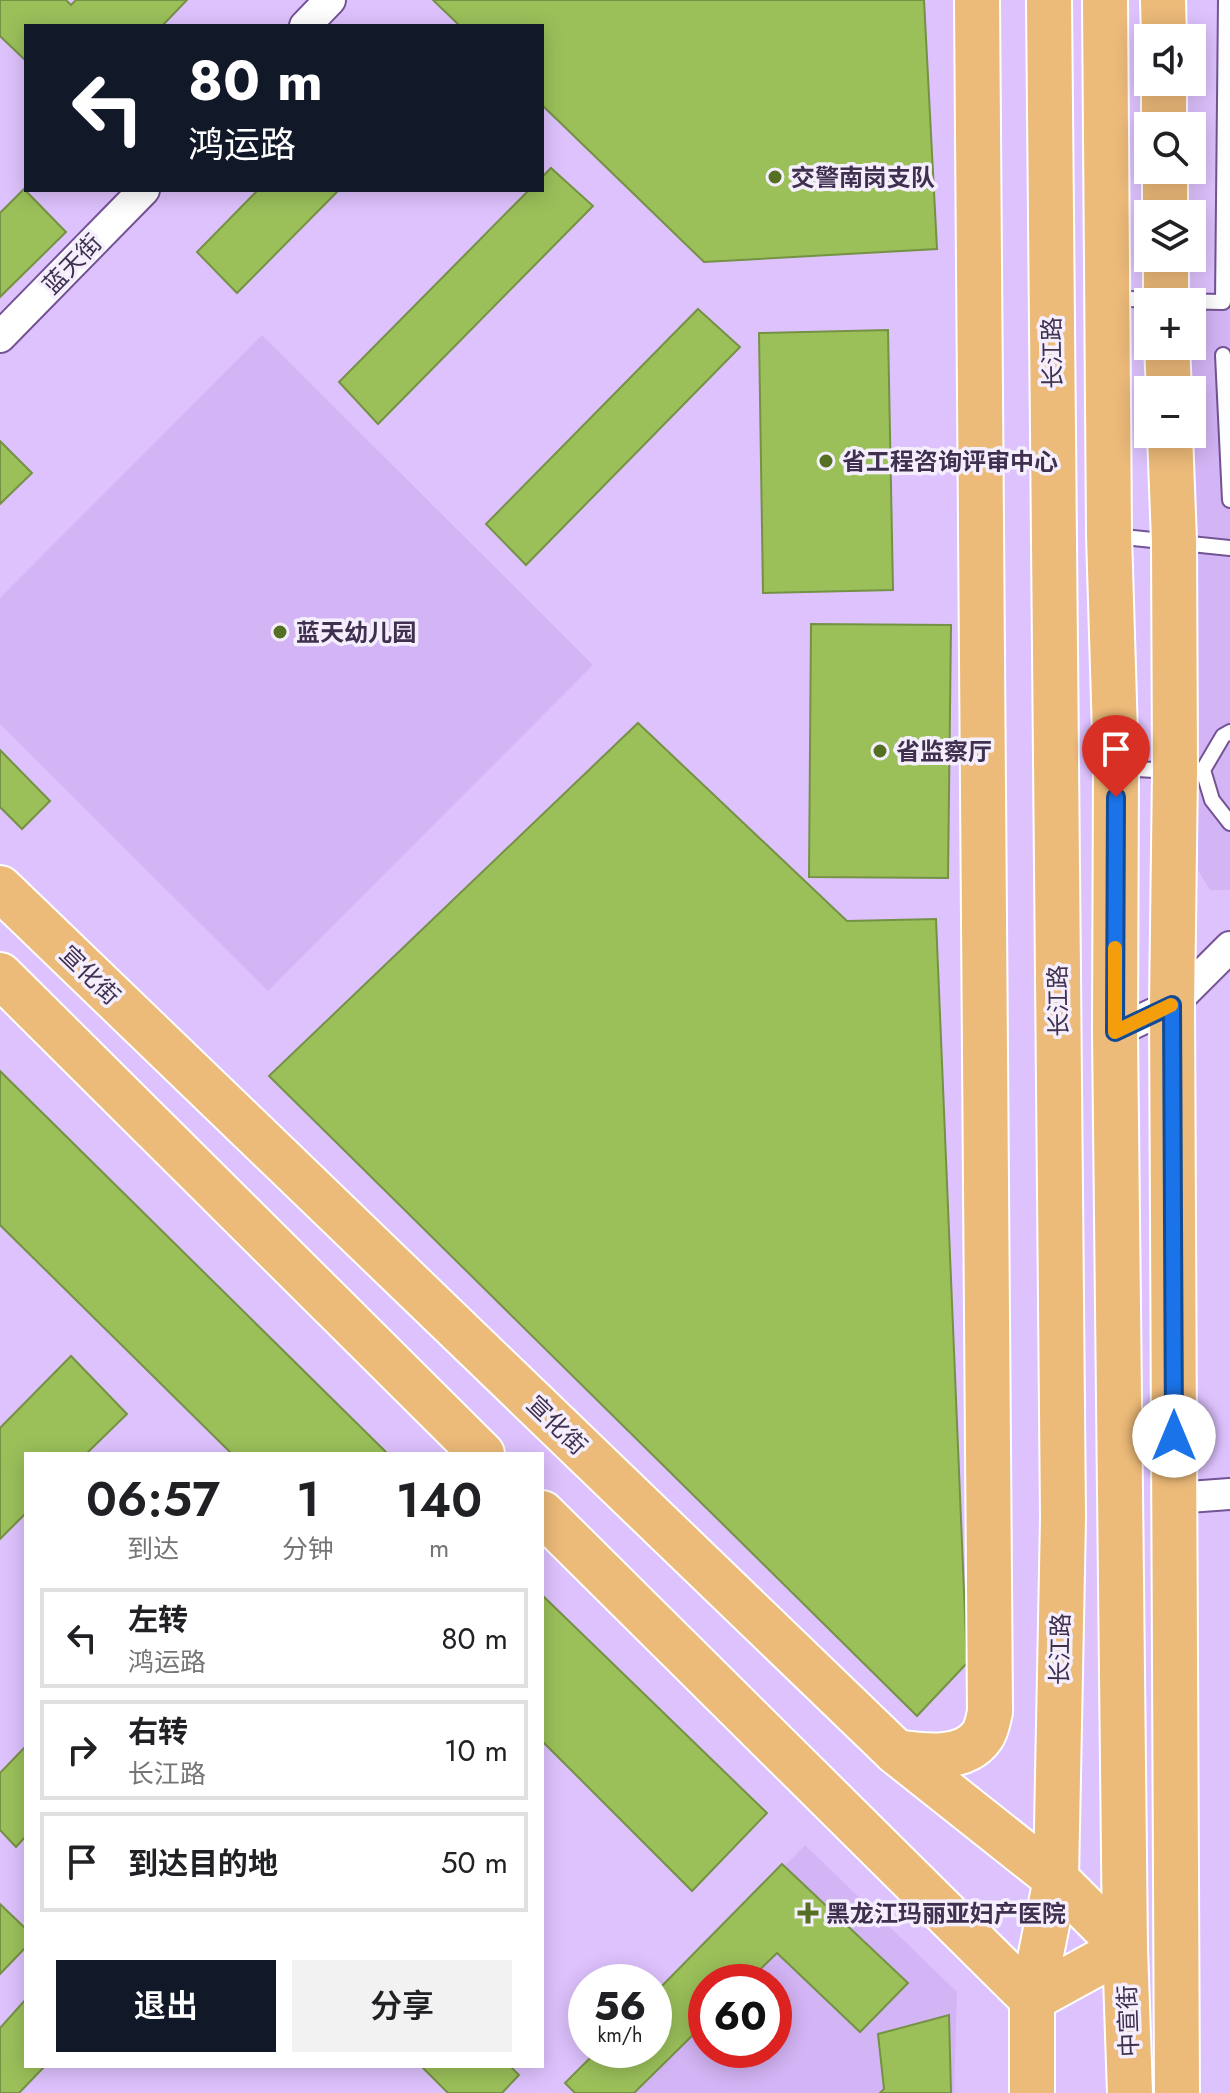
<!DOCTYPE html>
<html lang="zh">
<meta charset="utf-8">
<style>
:root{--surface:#fff;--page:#f2f2f2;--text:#202124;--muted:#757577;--line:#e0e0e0;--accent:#111827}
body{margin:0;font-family:Jost,"Noto Sans SC",sans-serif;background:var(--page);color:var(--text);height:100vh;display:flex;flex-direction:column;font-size:30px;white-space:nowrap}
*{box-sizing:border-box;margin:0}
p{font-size:26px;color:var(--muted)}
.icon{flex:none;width:44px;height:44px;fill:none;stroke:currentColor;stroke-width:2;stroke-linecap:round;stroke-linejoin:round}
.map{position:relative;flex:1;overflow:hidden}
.sheet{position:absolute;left:24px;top:1452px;width:520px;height:616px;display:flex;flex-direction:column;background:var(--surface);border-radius:0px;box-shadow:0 4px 20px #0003}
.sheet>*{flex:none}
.banner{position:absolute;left:24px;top:24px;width:520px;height:168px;border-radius:0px;box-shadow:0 4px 20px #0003;background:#111827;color:#fff;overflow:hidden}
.controls{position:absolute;left:1134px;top:24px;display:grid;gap:16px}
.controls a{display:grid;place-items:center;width:72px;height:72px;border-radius:0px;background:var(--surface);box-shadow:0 4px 20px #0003;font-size:40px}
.speed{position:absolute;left:568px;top:1964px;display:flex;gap:16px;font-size:40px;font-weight:700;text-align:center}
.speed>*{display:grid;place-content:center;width:104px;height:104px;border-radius:50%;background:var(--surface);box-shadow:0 4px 20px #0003;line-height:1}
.speed small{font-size:20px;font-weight:400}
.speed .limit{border:12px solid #d22;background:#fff;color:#111}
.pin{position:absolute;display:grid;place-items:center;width:68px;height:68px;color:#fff;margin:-82px -34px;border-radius:50% 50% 50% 0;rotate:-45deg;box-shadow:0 0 8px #0007}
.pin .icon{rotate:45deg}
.me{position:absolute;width:88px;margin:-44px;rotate:0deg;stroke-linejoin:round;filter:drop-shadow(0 0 6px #0008)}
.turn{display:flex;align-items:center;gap:28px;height:168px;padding:0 32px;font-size:36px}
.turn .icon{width:104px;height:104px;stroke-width:2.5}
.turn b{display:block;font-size:56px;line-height:68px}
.eta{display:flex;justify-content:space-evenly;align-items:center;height:136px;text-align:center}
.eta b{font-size:48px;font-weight:600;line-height:56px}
.action{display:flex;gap:16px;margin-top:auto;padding:16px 32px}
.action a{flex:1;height:92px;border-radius:0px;background:var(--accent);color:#fff;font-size:32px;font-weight:600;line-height:92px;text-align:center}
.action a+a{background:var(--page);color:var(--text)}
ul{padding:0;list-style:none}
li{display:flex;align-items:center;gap:24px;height:100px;margin:0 16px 12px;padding:0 16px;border:4px solid var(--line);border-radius:0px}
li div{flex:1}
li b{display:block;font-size:30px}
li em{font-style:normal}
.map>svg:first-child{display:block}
</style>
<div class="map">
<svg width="1230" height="2093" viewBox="0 0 1230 2093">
<rect width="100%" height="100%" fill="#dec2fe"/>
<g fill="#d3b4f5" fill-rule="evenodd">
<polygon points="1230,303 1230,890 1210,890 1196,867 1191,434 1192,390 1190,390 1190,346 1192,346 1192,308"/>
<polygon points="262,335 593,665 268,991 0,724 0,598"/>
<path d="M 805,1845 L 957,1992 L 954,2093 L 612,2093 L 654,2050 L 654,2001 ZM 706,1982 L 774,1982 L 774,2050 L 706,2050 Z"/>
</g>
<g fill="#9bc05a" stroke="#759144" stroke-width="2">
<polygon points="0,0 66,0 71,5 76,0 187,0 162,26 26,26 26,61 0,36"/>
<polygon points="433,0 924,0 937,249 704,262 542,105 542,26 460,26"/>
<polygon points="551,168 593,206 378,424 339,382 529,190 542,190 542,177"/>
<polygon points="24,189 66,232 0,297 0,213"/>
<polygon points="258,190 339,190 237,293 197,252"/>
<polygon points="698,309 740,347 526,565 486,524"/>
<polygon points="888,330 893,590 763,593 759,333"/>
<polygon points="0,441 32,473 0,504"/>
<polygon points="811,624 951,625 948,878 809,877"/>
<polygon points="638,723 847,921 936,919 967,1663 917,1716 269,1076"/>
<polygon points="0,750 50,801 22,829 0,807"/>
<polygon points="0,1071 388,1454 232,1454 0,1225"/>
<polygon points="71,1356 127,1414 86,1454 26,1454 26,1513 0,1539 0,1428"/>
<polygon points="542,1595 767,1813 692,1891 542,1741"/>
<polygon points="26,1746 26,1836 16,1847 0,1830 0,1773"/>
<polygon points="782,1864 908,1983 860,2032 777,1953 747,1982 706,1982 706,2022 634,2093 575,2093 565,2083 598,2050 654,2050 654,1994"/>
<polygon points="0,1904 26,1929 26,1947 0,1974"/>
<polygon points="26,1999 26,2066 45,2066 19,2093 0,2093 0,2028"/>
<polygon points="949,2015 951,2093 880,2093 884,2089 878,2034"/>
<polygon points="421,2066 510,2066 519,2075 502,2093 448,2093"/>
</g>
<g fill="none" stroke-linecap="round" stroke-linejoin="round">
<defs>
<g id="lane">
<polyline points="1112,298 1166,301 1223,302 1226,0"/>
<polyline points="1223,355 1230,500"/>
<polyline points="1114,536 1230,548"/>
<polyline points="1230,732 1223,736 1203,770 1212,800 1230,823"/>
<polyline points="1120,768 1171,771"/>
</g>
<g id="street">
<polyline points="305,26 330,0"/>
<polyline points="0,337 144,190"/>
<polyline points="1115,1032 1172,1005 1230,947"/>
<polyline points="1175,1498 1230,1494"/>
</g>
<g id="primary">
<polyline points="1105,0 1109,535 1116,768 1115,1032 1125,1948 1130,2093"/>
<polyline points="1163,0 1164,38"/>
<polyline points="1164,82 1164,126"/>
<polyline points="1165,170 1165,214"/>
<polyline points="1166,258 1166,302"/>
<polyline points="1167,346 1169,390"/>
<polyline points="1170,434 1174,541 1175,771 1172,1005 1177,2093"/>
<polyline points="0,888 896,1752 1056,1879 1125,1948"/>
<polyline points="0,975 482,1454"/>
<polyline points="542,1513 1032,1999"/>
<path d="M 896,1752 C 923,1756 964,1762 982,1736 C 987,1729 988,1720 990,1712 L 977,0"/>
<polyline points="1032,1999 1125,1948"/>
<polyline points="1032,2093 1032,1999 1056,1879 1063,1518 1049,0"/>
</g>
</defs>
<use href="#lane" stroke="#745395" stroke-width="18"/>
<use href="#street" stroke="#745395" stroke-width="34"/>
<use href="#primary" stroke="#fff" stroke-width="48"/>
<use href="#lane" stroke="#fff" stroke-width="14"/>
<use href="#street" stroke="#fff" stroke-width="30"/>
<use href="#primary" stroke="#ecba79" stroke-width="44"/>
</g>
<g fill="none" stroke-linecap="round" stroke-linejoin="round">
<defs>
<polyline id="route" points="1116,797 1115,1032 1172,1005 1174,1436"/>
</defs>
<use href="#route" stroke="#114b97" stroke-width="20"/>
<use href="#route" stroke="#1a73e8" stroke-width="14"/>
<polyline stroke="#f59e0b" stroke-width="14" points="1115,948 1115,1032 1171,1005"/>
</g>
<g fill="#567023" stroke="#f4eefd" stroke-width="3">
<circle cx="775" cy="177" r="8"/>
<circle cx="826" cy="461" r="8"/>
<circle cx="280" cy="632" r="8"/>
<circle cx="880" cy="751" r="8"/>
<path d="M804 1901h8v8h8v8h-8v8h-8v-8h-8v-8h8z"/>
</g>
<g text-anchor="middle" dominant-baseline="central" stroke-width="7" stroke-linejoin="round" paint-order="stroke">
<g font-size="24" font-weight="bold" fill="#3e304e" stroke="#f4eefd" text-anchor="start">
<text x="791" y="177">交警南岗支队</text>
<text x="842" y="461">省工程咨询评审中心</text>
<text x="296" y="632">蓝天幼儿园</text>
<text x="896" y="751">省监察厅</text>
<text x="826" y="1913">黑龙江玛丽亚妇产医院</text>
</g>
<g font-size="24" fill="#3e304e" stroke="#f4eefd">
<text transform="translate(72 264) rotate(-46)">蓝天街</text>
<text transform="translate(1052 353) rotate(-91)">长江路</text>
<text transform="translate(90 975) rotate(44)">宣化街</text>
<text transform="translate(1058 1001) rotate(-91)">长江路</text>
<text transform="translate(557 1425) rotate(44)">宣化街</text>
<text transform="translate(1060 1649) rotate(-89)">长江路</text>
<text transform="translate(1128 2021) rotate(-92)">中宣街</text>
</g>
</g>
</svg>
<div class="controls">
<a><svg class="icon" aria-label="sound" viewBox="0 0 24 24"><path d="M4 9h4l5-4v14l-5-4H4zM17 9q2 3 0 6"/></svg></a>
<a><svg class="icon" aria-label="search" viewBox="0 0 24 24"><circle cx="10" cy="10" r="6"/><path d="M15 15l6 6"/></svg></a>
<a><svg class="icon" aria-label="layers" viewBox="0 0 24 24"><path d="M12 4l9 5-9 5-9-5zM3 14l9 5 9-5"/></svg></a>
<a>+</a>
<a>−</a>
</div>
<div class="speed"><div>56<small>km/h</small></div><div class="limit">60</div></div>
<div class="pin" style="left:1116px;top:797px;background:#d93025"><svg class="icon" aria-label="arrive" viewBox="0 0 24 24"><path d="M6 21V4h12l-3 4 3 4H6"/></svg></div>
<svg class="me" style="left:1174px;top:1436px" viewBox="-20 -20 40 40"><circle r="19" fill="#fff"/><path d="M0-13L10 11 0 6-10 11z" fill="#1a73e8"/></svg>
<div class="banner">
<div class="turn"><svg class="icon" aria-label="left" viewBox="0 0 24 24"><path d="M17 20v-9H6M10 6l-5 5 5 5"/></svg><div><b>80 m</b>鸿运路</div></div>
</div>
<section class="sheet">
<div class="eta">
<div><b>06:57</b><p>到达</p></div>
<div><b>1</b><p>分钟</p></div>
<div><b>140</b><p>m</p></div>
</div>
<ul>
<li><svg class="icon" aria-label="left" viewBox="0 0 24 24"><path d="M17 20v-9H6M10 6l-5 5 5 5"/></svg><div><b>左转</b><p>鸿运路</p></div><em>80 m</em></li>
<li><svg class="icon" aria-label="right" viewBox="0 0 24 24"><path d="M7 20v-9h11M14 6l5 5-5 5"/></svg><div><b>右转</b><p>长江路</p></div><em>10 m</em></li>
<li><svg class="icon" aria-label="arrive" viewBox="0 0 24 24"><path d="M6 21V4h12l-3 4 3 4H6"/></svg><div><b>到达目的地</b></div><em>50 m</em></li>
</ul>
<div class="action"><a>退出</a><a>分享</a></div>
</section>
</div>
